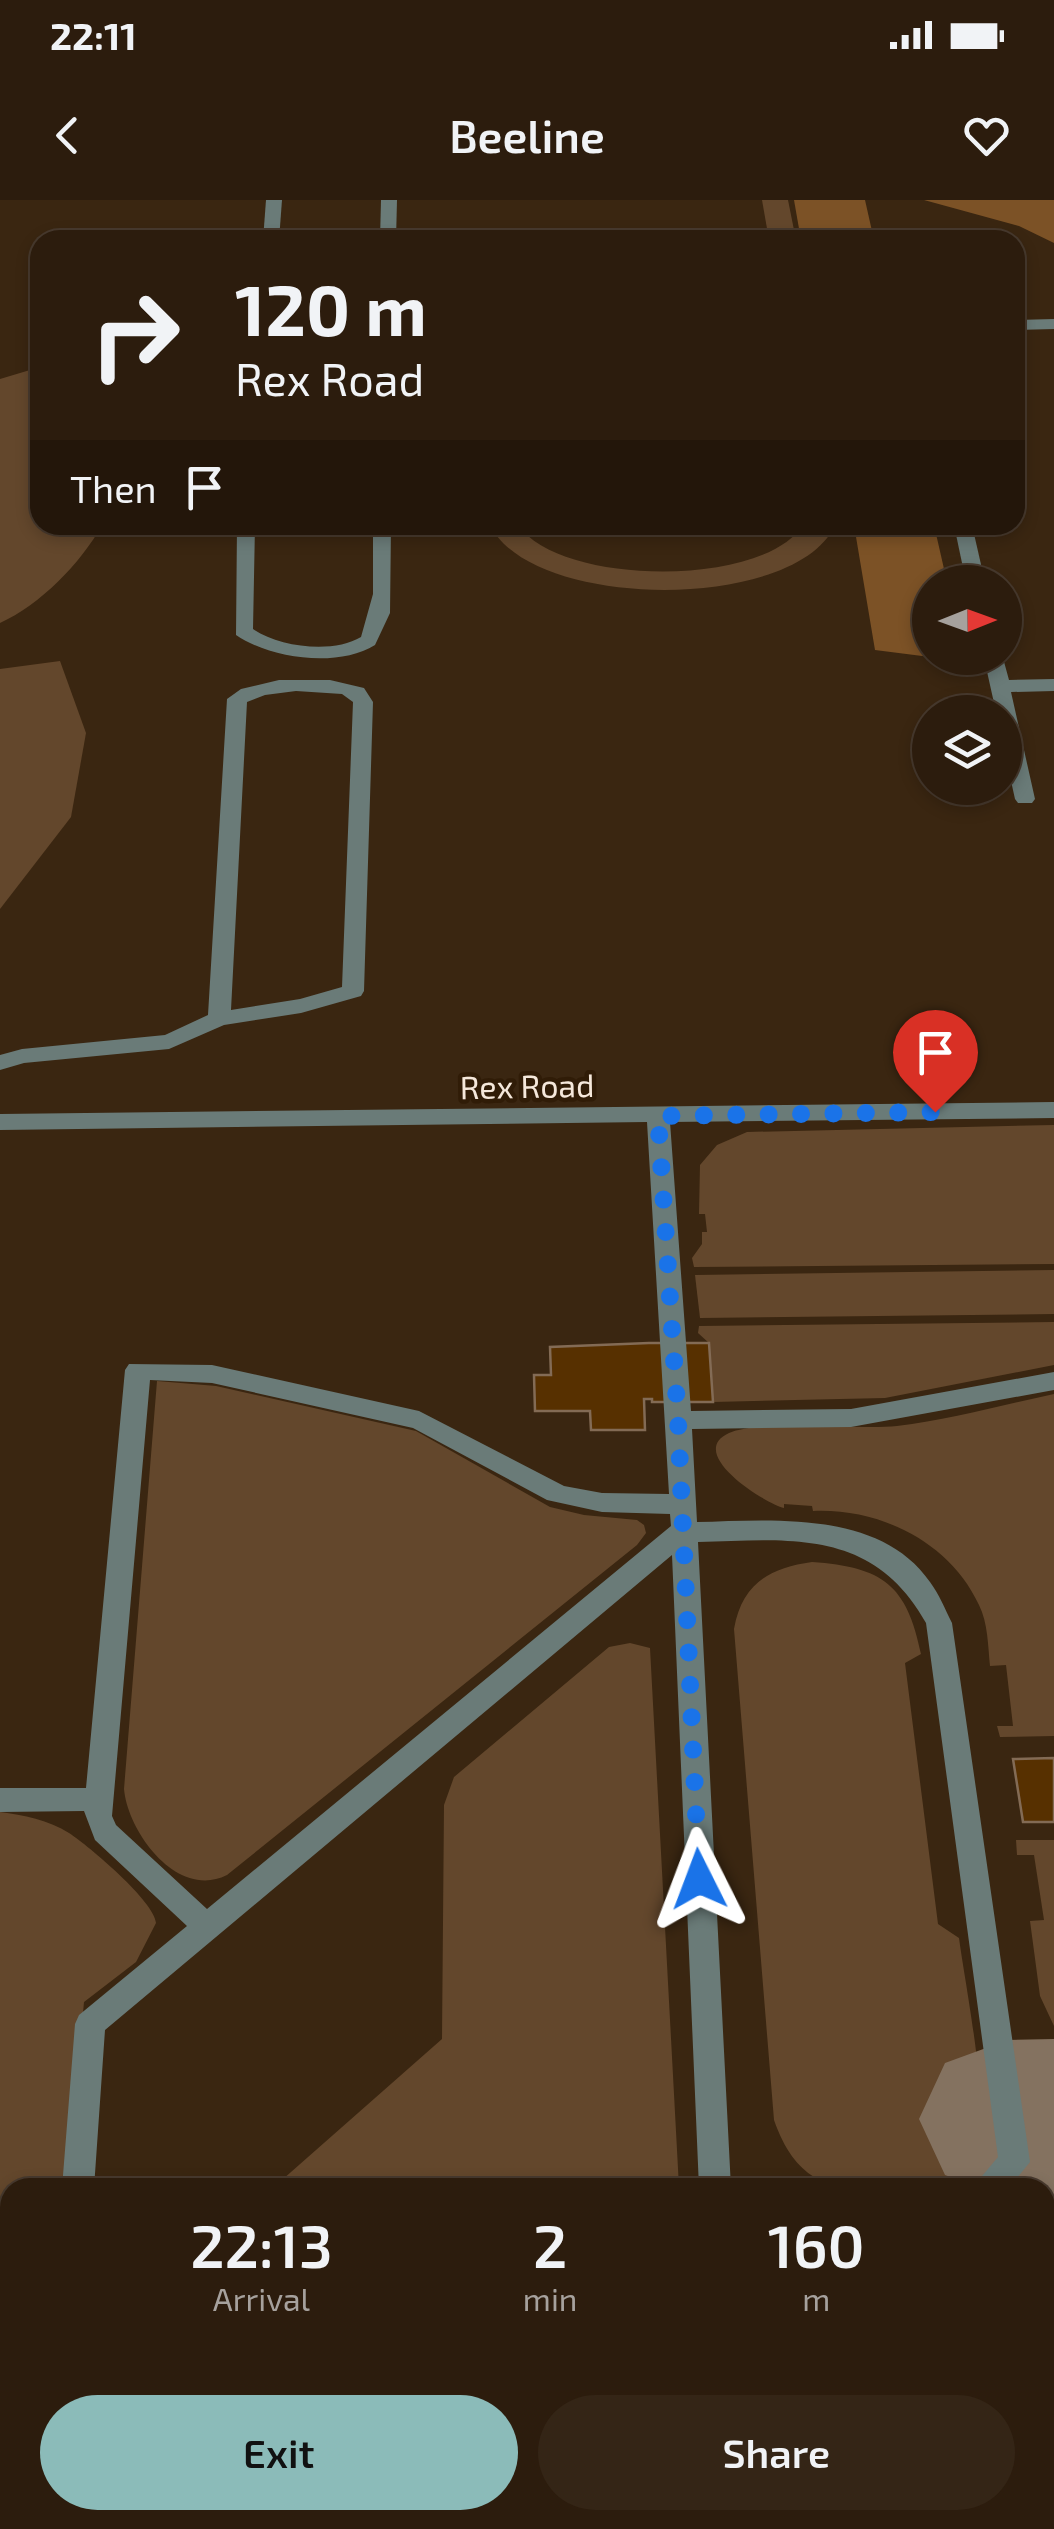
<!DOCTYPE html>
<style>
:root{--surface:#2c1c0d;--page:#342516;--text:#f1f3f6;--muted:#a6a19d;--line:#483a2e;--accent:#8bbbb9}
body{margin:0;font-family:"Exo 2",sans-serif;background:var(--page);color:var(--text);height:100vh;display:flex;flex-direction:column;font-size:38px;white-space:nowrap}
*{box-sizing:border-box;margin:0}
p{font-size:32px;color:var(--muted)}
.icon{flex:none;width:55px;height:55px;fill:none;stroke:currentColor;stroke-width:2;stroke-linecap:round;stroke-linejoin:round}
.map{position:relative;flex:1;overflow:hidden}
.sheet{position:absolute;left:0px;top:1978px;width:1055px;height:352px;display:flex;flex-direction:column;background:var(--surface);border-radius:30px 30px 0 0;box-shadow:0 5px 15px #0003,0 0 0 2px var(--line)}
.sheet>*{flex:none}
.top-card{position:absolute;left:30px;top:30px;width:995px;height:305px;border-radius:30px;box-shadow:0 5px 15px #0003,0 0 0 2px var(--line);background:#2c1c0d;color:var(--text);overflow:hidden}
.needle{width:65px;rotate:89deg}
.buttons{position:absolute;left:912px;top:365px;display:grid;gap:20px}
.buttons a{display:grid;place-items:center;width:110px;height:110px;border-radius:50%;background:var(--surface);box-shadow:0 5px 15px #0003,0 0 0 2px var(--line);font-size:50px}
.pin{position:absolute;display:grid;place-items:center;width:85px;height:85px;color:#fff;margin:-102px -42px;border-radius:50% 50% 50% 0;rotate:-45deg;box-shadow:0 0 10px #0007}
.pin .icon{rotate:45deg}
.me{position:absolute;width:110px;margin:-55px;rotate:357deg;stroke-linejoin:round;filter:drop-shadow(0 0 8px #0008)}
.turn{display:flex;align-items:center;gap:35px;height:210px;padding:0 40px;font-size:45px}
.turn .icon{width:130px;height:130px;stroke-width:2.5}
.turn b{display:block;font-size:70px;line-height:85px}
.then{display:flex;align-items:center;height:95px;padding:0 40px;background:#0003;gap:20px;font-size:38px}
.eta{display:flex;justify-content:space-evenly;align-items:center;height:170px;text-align:center}
.eta b{font-size:60px;font-weight:600;line-height:70px}
.action{display:flex;gap:20px;margin-top:auto;padding:20px 40px}
.action a{flex:1;height:115px;border-radius:60px;background:var(--accent);color:#111;font-size:40px;font-weight:600;line-height:115px;text-align:center}
.action a+a{background:var(--page);color:var(--text)}
.status{display:flex;justify-content:space-between;align-items:center;height:70px;padding:0 50px;background:var(--surface);direction:ltr}
.status svg{height:28px;fill:currentColor}
header{display:flex;justify-content:space-between;align-items:center;height:130px;padding:0 40px;background:var(--surface);font-size:45px;font-weight:600}
.map>svg:first-child{display:block}
</style>
<div class="status"><b>22:11</b><svg viewBox="0 0 49 12"><path d="M0 12V9h3v3zM5 12V6h3v6zM10 12V3h3v9zM15 12V0h3v12zM26 1h20v11H26zM47 4h2v5h-2z"/></svg></div>
<header><svg class="icon" aria-label="back" viewBox="0 0 24 24"><path d="M15 5l-7 7 7 7"/></svg>Beeline<svg class="icon" aria-label="heart" viewBox="0 0 24 24"><path d="M12 20l-8-8c-3-5 5-10 8-4 3-6 11-1 8 4z"/></svg></header>
<div class="map">
<svg width="1054" height="2329" viewBox="0 0 1054 2329">
<rect width="100%" height="100%" fill="#3a2611"/>
<g fill="#63472c">
<polygon points="762,0 788,0 796,40 769,40"/>
<path d="M 40,167 L 40,325 L 102,325 C 81,363 40,405 0,423 L 0,179 Z"/>
<path d="M 490,325 L 518,325 C 560,386 763,388 803,325 L 835,325 C 796,412 532,411 490,325 Z"/>
<polygon points="60,461 86,533 71,617 0,709 0,469"/>
<polygon points="1054,925 1054,1064 694,1067 692,1058 702,1044 702,1032 707,1032 705,1014 699,1014 700,965 717,945 747,932"/>
<polygon points="1054,1070 1054,1114 700,1118 695,1075"/>
<polygon points="1054,1122 1054,1165 885,1198 713,1202 709,1143 698,1133 699,1126"/>
<path d="M 157,1181 L 216,1186 L 416,1231 L 550,1307 L 584,1315 L 637,1320 L 644,1325 L 646,1333 L 637,1345 L 227,1675 C 178,1700 128,1633 124,1589 Z"/>
<path d="M 1054,1194 L 1054,1536 L 1000,1537 L 997,1526 L 1013,1526 L 1006,1465 L 990,1466 C 988,1446 988,1423 979,1405 C 950,1342 880,1308 813,1311 L 812,1306 L 784,1304 L 784,1308 C 764,1303 685,1253 729,1233 C 762,1219 855,1230 897,1226 C 949,1220 1002,1205 1054,1194 Z"/>
<path d="M 812,1362 C 883,1367 907,1385 921,1454 L 905,1463 L 938,1724 L 959,1738 C 965,1783 990,1907 977,1944 C 971,1963 952,1979 935,1987 C 860,1988 804,2006 774,1920 L 734,1429 C 742,1384 769,1368 812,1362 Z"/>
<polygon points="630,1443 650,1448 679,1987 274,1987 442,1839 444,1605 454,1577 609,1447"/>
<path d="M 0,1612 C 23,1615 49,1620 69,1633 C 89,1646 155,1702 156,1723 L 136,1762 L 84,1802 L 67,1987 L 10,1988 L 10,2320 L 36,2320 L 35,2329 L 0,2329 Z"/>
<polygon points="1016,1640 1054,1640 1054,1826 1040,1796 1030,1721 1044,1720 1034,1655 1017,1655"/>
</g>
<g fill="#7c5226">
<polygon points="794,0 865,0 874,40 801,40"/>
<polygon points="924,0 1054,0 1054,43 1019,26"/>
<polygon points="854,325 934,325 947,382 930,382 930,457 875,450"/>
</g>
<g fill="none" stroke-linecap="round" stroke-linejoin="round">
<polygon fill="#847260" fill-rule="evenodd" points="1054,1839 1054,1997 1045,1997 1045,1988 980,1988 945,1975 919,1919 945,1863 1008,1840"/>
</g>
<g fill="#573000" stroke="#836b55" stroke-width="2.5">
<polygon points="649,1143 709,1143 713,1202 652,1202 652,1199 644,1199 645,1230 591,1230 590,1211 535,1211 534,1175 551,1175 550,1147"/>
<polygon points="1054,1558 1054,1622 1023,1622 1013,1559"/>
<polygon points="1054,2274 1054,2329 1006,2329 1014,2320 1045,2320 1045,2285"/>
</g>
<g fill="none" stroke-linecap="round" stroke-linejoin="round">
<g fill="#6a7b78" fill-rule="evenodd">
<polygon points="266,0 282,0 279,40 263,40"/>
<polygon points="381,0 397,0 396,40 380,40"/>
<polygon points="1054,119 1054,129 1015,130 1015,120"/>
<path d="M 237,325 L 255,325 L 253,429 C 279,447 333,454 361,437 L 373,394 L 373,325 L 391,325 L 390,413 L 375,445 C 338,468 271,459 236,435 Z"/>
<polygon points="954,325 972,325 985,382 966,382"/>
<polygon points="984,458 1003,458 1009,480 1054,479 1054,491 1011,492 1035,599 1032,603 1018,603 1015,599 1005,554 1005,512 996,512"/>
<path d="M 279,480 L 330,480 L 364,488 L 373,502 L 364,791 L 361,796 L 301,813 L 224,825 L 169,849 L 24,863 L 0,870 L 0,855 L 22,849 L 165,835 L 208,815 L 227,499 L 241,489 ZM 296,491 L 342,494 L 353,502 L 342,787 L 300,799 L 231,810 L 247,502 L 265,495 Z"/>
<path d="M 1054,902 L 1054,918 L 670,922 L 691,1211 L 851,1209 L 1054,1172 L 1054,1190 L 851,1227 L 692,1229 L 697,1322 C 773,1320 880,1310 930,1382 C 939,1394 945,1409 952,1423 L 1030,1962 L 1009,1988 L 972,1988 L 998,1957 L 926,1423 C 874,1329 792,1339 698,1342 L 731,1988 L 699,1988 L 672,1355 L 105,1830 L 94,1988 L 62,1988 L 75,1824 L 79,1815 L 187,1726 L 95,1640 L 84,1611 L 0,1612 L 0,1588 L 86,1588 L 125,1170 L 129,1164 L 212,1165 L 419,1211 L 564,1286 L 602,1293 L 669,1294 L 647,922 L 0,930 L 0,914 ZM 150,1180 L 212,1183 L 413,1228 L 547,1300 L 602,1312 L 670,1314 L 671,1326 L 207,1709 L 116,1625 L 112,1616 Z"/>
<rect x="36" y="2320" width="34" height="9"/>
<rect x="714" y="2320" width="34" height="9"/>
</g>
</g>
<g fill="none" stroke-linecap="round" stroke-linejoin="round">
<polyline stroke="#1a73e8" stroke-width="18" stroke-dasharray="0 32.4" points="699,1679 678,1220 658,916 935,912"/>
</g>
<g text-anchor="middle" dominant-baseline="central" stroke-width="9" stroke-linejoin="round" paint-order="stroke">
<g font-size="32" fill="#f5e8db" stroke="#301c07">
<text transform="translate(527 885) rotate(-1)">Rex Road</text>
</g>
</g>
</svg>
<div class="buttons">
<a><svg class="needle" viewBox="-14 -14 28 28"><path d="M0-13l5 13h-10z" fill="#e53935"/><path d="M0 13l5-13h-10z" fill="#a6a19d"/></svg></a>
<a><svg class="icon" aria-label="layers" viewBox="0 0 24 24"><path d="M12 4l9 5-9 5-9-5zM3 14l9 5 9-5"/></svg></a>
</div>
<div class="pin" style="left:935px;top:912px;background:#d93025"><svg class="icon" aria-label="arrive" viewBox="0 0 24 24"><path d="M6 21V4h12l-3 4 3 4H6"/></svg></div>
<svg class="me" style="left:699px;top:1679px" viewBox="-20 -20 40 40"><path d="M0-17L14 15 0 8-14 15z" fill="#1a73e8" stroke="#fff" stroke-width="4"/></svg>
<div class="top-card">
<div class="turn"><svg class="icon" aria-label="right" viewBox="0 0 24 24"><path d="M7 20v-9h11M14 6l5 5-5 5"/></svg><div><b>120 m</b>Rex Road</div></div>
<div class="then">Then<svg class="icon" aria-label="arrive" viewBox="0 0 24 24"><path d="M6 21V4h12l-3 4 3 4H6"/></svg></div>
</div>
<section class="sheet">
<div class="eta">
<div><b>22:13</b><p>Arrival</p></div>
<div><b>2</b><p>min</p></div>
<div><b>160</b><p>m</p></div>
</div>
<div class="action"><a>Exit</a><a>Share</a></div>
</section>
</div>
